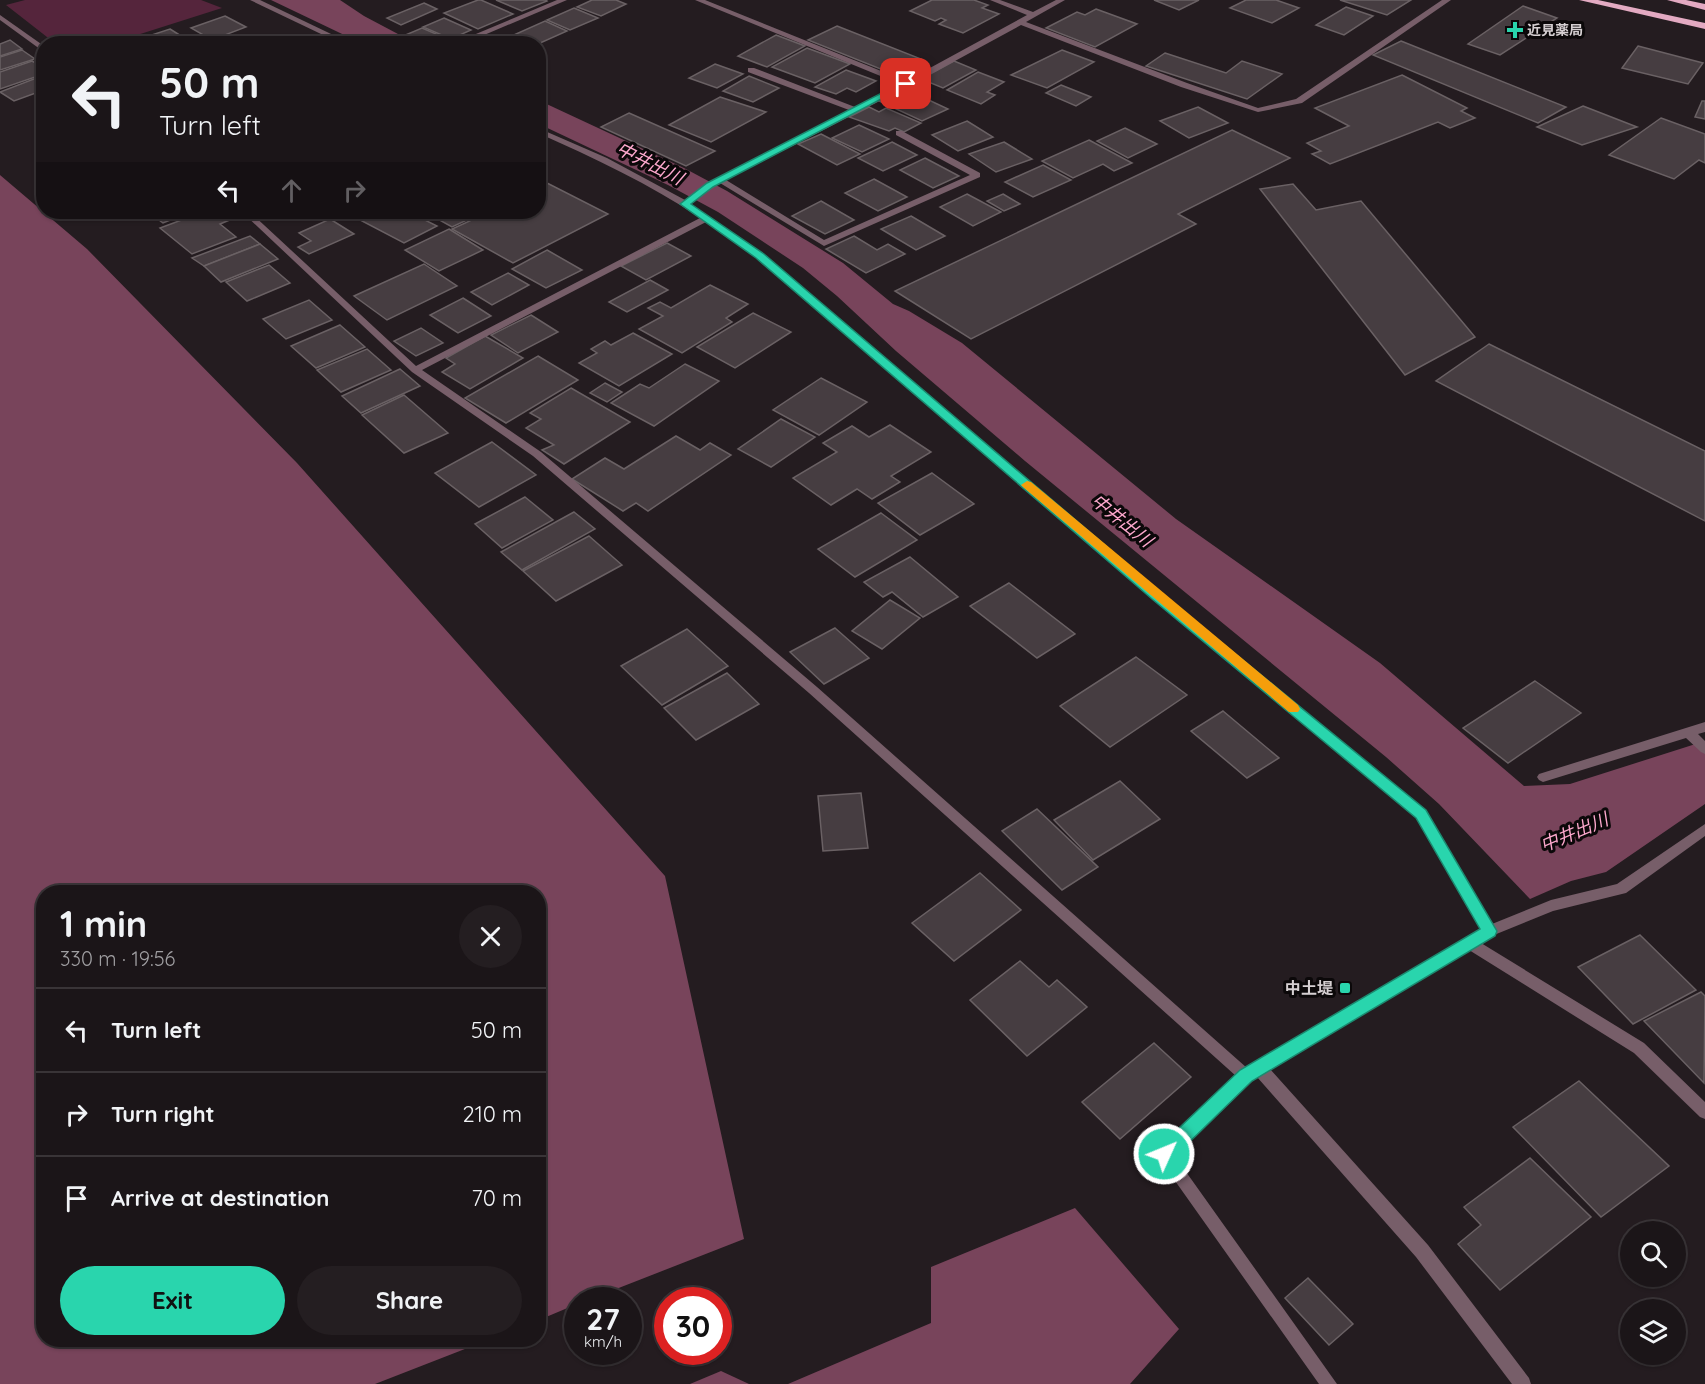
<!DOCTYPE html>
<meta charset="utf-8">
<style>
:root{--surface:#1b1518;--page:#241e21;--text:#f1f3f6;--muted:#a09fa2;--line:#393437;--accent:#29d5ad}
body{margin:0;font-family:Quicksand,"Noto Sans JP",sans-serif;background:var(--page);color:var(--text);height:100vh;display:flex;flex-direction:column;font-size:22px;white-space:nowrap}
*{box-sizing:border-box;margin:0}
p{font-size:20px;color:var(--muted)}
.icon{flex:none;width:33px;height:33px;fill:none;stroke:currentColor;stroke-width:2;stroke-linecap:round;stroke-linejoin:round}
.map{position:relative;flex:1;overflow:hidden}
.panel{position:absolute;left:36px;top:885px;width:510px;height:462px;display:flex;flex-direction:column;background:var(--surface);border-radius:24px;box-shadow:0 2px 4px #0004,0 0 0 2px var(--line)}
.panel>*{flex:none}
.banner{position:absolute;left:36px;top:36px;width:510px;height:183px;border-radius:24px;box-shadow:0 2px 4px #0004,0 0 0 2px var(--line);background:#1b1518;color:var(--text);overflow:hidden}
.buttons{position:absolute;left:1620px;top:1221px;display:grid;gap:12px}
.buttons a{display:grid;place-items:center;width:66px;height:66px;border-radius:50%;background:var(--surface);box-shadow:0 2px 4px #0004,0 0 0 2px var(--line);font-size:30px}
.speed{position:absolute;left:564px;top:1287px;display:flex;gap:12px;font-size:30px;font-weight:700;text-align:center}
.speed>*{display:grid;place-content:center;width:78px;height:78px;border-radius:50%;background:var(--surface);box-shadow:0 2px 4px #0004,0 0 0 2px var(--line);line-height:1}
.speed small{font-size:15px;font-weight:400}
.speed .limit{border:9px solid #d22;background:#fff;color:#111}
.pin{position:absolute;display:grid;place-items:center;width:51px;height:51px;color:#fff;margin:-26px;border-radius:12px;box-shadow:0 3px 9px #0006}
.me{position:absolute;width:66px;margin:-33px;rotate:46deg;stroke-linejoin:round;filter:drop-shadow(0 0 4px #0008)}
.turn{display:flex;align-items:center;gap:21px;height:126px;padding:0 24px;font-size:27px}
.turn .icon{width:78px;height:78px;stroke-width:2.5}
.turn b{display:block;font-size:42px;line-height:51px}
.lanes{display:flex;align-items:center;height:57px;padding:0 24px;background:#0003;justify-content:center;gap:30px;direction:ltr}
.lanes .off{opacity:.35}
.round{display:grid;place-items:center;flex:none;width:63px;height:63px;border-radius:32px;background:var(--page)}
.overview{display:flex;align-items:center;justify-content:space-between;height:102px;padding:0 24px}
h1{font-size:36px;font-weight:700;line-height:45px}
.cta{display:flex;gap:12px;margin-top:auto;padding:12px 24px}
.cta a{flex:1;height:69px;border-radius:36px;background:var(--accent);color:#111;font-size:24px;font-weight:700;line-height:69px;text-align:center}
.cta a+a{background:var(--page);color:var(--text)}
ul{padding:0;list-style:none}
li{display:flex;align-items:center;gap:18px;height:84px;padding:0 24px;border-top:2px solid var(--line)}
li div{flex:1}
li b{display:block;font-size:22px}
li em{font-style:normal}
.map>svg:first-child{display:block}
</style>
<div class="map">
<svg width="1705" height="1384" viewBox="0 0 1705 1384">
<rect width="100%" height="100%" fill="#241c20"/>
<polygon fill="#55253c" points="25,0 201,0 222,8 112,43 56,44 6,5"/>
<g fill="#78445b">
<polygon points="271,0 340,0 364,16 415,43 361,43"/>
<polygon points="538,100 684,168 727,191 843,263 893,304 909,311 962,343 1176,519 1380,663 1524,786 1570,784 1705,741 1705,804 1606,872 1571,881 1530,899 1439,804 1386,757 1025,461 896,351 837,296 803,268 718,212 668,185 539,124"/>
<polygon points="0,175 87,249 297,463 665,876 744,1239 588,1300 578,1300 577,1304 539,1320 538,892 44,892 44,1340 488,1340 375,1384 0,1384"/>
<polygon points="1075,1208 1179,1329 1130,1384 788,1384 931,1323 931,1267"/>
<polygon points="721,1371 749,1384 690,1384"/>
</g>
<g fill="#463d41" stroke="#6a6164" stroke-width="1.5">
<polygon points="478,0 481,0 513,14 478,29 444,13"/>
<polygon points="496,0 546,0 547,1 522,11"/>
<polygon points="592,0 616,0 626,4 601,16 577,7"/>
<polygon points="932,0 974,0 988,5 982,8 999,14 963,33 939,24 946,20 941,18 935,21 910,11"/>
<polygon points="1154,0 1199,0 1179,10"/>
<polygon points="1246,0 1276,0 1299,8 1272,23 1230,8"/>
<polygon points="1340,0 1411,0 1387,15"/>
<polygon points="424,3 437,9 401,25 387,18"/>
<polygon points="1523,6 1557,18 1500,55 1468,44"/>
<polygon points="1346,7 1373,16 1344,35 1316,25"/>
<polygon points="574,8 598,18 570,30 547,20"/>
<polygon points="1096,9 1137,24 1095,47 1046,28 1077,12 1085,15"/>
<polygon points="225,16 246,27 212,40 191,28"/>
<polygon points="444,18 471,30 451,39 423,27"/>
<polygon points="545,21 567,31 538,44 516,34"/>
<polygon points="837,26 921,59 893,74 808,40"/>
<polygon points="422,28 448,39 438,44 420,44 403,36"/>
<polygon points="170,29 194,44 136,44 133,41"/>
<polygon points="514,35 533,44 494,44"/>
<polygon points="776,35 805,46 767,67 738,56"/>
<polygon points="10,40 22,49 0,56 0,44"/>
<polygon points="1401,41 1566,107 1538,123 1373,55"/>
<polygon points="1638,46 1703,63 1688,84 1622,68"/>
<polygon points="807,48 850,64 815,83 772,67"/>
<polygon points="22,50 35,59 0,70 0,57"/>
<polygon points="1062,50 1094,62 1047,88 1011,75"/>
<polygon points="1165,53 1226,73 1242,61 1282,74 1247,99 1146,66"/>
<polygon points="32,61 44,68 44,74 0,89 0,72"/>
<polygon points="954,61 976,70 943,88 921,79"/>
<polygon points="715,64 743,74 717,88 689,78"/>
<polygon points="846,70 876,81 856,92 847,88 836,94 815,87"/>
<polygon points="978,72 1004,82 987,92 995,95 981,104 947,90"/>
<polygon points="44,75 44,90 14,101 0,92"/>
<polygon points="1402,75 1467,108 1461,111 1475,118 1450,128 1438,122 1330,164 1312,154 1321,151 1307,143 1349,126 1315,108"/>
<polygon points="749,76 779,88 753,102 723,91"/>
<polygon points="1061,85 1091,97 1076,106 1046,93"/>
<polygon points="903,88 948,109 922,121 877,100"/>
<polygon points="720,97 766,112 711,142 669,125"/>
<polygon points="1702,101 1705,101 1705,119 1695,117"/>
<polygon points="1583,106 1637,127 1582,145 1537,127"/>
<polygon points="869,107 879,112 886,108 921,123 904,132 895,128 889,131 849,117"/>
<polygon points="1198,107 1228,123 1189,138 1160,121"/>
<polygon points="629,113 715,151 686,166 601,127"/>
<polygon points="1661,118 1705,134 1705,163 1699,160 1674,179 1609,155"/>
<polygon points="967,121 993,137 958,151 932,135"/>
<polygon points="859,125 889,139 862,152 832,138"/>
<polygon points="1125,128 1157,144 1128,158 1097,141"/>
<polygon points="1232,130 1290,158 1178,214 1196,224 971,339 895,291"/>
<polygon points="821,134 860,154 837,165 798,144"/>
<polygon points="1089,140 1132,163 1114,171 1103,164 1073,178 1042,161"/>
<polygon points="892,142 917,155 883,171 858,158"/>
<polygon points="1004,142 1032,159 996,172 969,154"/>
<polygon points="925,158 959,176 933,188 900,170"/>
<polygon points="1043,165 1071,180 1033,197 1005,182"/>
<polygon points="874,179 907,197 878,211 845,193"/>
<polygon points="547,183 608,214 513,263 452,229 489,212 538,212 538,187"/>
<polygon points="1293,184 1316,210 1361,201 1475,337 1405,375 1260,189"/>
<polygon points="967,194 1001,212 973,226 940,207"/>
<polygon points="1003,194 1020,204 1004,211 987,201"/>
<polygon points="821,201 854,220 825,234 792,216"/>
<polygon points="148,212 191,212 163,223"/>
<polygon points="203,212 221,212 232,219 220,224 236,237 192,254 160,228"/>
<polygon points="345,212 409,212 437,226 404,243"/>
<polygon points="425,212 484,212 452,227"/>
<polygon points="911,216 945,236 916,250 881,229"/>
<polygon points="330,219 354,234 309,254 298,247 311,241 299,233"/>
<polygon points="449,229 483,250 439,271 405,250"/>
<polygon points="250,236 260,244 204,266 192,258"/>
<polygon points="854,236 877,250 888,244 905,254 866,273 826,249"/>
<polygon points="667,243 691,256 646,280 621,266"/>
<polygon points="260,244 278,259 221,282 204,266"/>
<polygon points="547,250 582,270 546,288 512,269"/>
<polygon points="424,264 457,286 387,320 354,296"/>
<polygon points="269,265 290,283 247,301 226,282"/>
<polygon points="508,273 529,285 492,305 471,292"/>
<polygon points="650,280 668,290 627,312 609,302"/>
<polygon points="710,285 748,304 726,318 732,322 682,353 639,329 663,316 648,308 660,302 671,308"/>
<polygon points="463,298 491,316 458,333 430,315"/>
<polygon points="309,300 332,320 286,339 263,319"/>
<polygon points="753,313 791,332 735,368 697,347"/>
<polygon points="531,315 558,332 518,353 491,335"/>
<polygon points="340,325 365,347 316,368 291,346"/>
<polygon points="421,328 443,343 416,356 394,341"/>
<polygon points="633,333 672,354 619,386 579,363 597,353 591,349 605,341 611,345"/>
<polygon points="485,336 523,358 470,389 442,372 455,364 446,358"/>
<polygon points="1489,344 1705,451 1705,521 1436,381"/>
<polygon points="367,349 391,370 341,392 317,370"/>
<polygon points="538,356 578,380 506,423 465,398"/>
<polygon points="685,364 719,381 654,426 611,403 640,384 649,388"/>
<polygon points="400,369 420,386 361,413 342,396"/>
<polygon points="821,378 867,402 819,435 773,410"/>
<polygon points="605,383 622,392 607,402 590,393"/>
<polygon points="571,388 630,422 564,464 542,450 554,445 526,428 541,419 530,413"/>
<polygon points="404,395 448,433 404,453 362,415"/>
<polygon points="781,419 815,437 771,467 738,449"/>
<polygon points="890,425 931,452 891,476 900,482 872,499 857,489 831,505 793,478 837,452 823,443 852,426 869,437"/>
<polygon points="676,436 700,450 710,443 731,455 648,511 636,503 623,511 572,479 605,458 624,469"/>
<polygon points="492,442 536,475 479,507 435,473"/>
<polygon points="932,473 974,504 920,535 878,503"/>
<polygon points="525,497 553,520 502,548 475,524"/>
<polygon points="574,512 595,529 522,570 501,552"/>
<polygon points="881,513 917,540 855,577 818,549"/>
<polygon points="589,536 622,565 556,601 523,571"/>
<polygon points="910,557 958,597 923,617 892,592 883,597 864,582"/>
<polygon points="1009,583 1075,634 1037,658 970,606"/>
<polygon points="890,600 920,618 882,649 852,631"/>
<polygon points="835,628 869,658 824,684 790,652"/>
<polygon points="687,629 728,666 662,705 621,666"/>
<polygon points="1136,657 1187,695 1110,747 1060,706"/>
<polygon points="727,673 759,704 696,740 664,708"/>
<polygon points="1535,681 1581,713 1508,763 1463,728"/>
<polygon points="1223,711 1279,758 1247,778 1191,731"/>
<polygon points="1120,781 1160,819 1093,860 1054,820"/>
<polygon points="861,793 868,848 823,851 818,796"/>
<polygon points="1037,809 1098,867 1062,890 1002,831"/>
<polygon points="980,873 1021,910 954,961 912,923"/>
<polygon points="1640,935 1696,990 1633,1024 1578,967"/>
<polygon points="1020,961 1049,987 1057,980 1087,1007 1027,1056 970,1000"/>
<polygon points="1701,992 1705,996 1704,1083 1644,1021"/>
<polygon points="1154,1043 1191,1077 1120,1139 1082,1102"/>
<polygon points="1579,1081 1669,1166 1601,1217 1513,1127"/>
<polygon points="1530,1158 1591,1217 1500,1290 1458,1244 1481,1225 1464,1207"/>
<polygon points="1308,1278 1353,1324 1329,1345 1285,1298"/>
</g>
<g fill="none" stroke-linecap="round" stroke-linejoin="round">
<g fill="#775e69" fill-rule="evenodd">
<polygon points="250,0 260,0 352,44 342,44"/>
<polygon points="557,0 567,0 463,44 452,44"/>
<path d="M 695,0 L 705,0 L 906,81 L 1027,15 L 990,0 L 1000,0 L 1033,12 L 1056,0 L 1065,0 L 1026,22 L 1187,83 L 1258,108 L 1296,99 L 1442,0 L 1451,0 L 1302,103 L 1258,112 L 1181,87 L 1021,25 L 909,86 L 726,180 L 824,240 L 970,175 L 896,135 L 896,131 L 902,131 L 980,173 L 980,177 L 824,246 L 720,183 L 690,204 L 763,254 L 1161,593 L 1426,810 L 1492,924 L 1551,900 L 1617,884 L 1705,824 L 1705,836 L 1626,893 L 1553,911 L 1494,935 L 1481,943 L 1644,1043 L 1705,1102 L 1705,1119 L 1700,1117 L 1634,1053 L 1469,950 L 1270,1069 L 1428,1245 L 1529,1378 L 1531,1384 L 1512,1384 L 1416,1257 L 1257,1077 L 1174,1155 L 1337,1384 L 1319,1384 L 1156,1154 L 1159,1149 L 1236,1076 L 809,693 L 533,456 L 412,372 L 242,212 L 250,212 L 416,366 L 700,218 C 650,184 594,158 538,133 L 538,128 L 607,158 L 685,200 L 707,183 L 849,110 L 748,72 L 748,68 L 754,68 L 855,107 L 900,84 ZM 706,222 L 757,258 L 1153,599 L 1416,818 L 1481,929 L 1247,1068 L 817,687 L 541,452 L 422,370 Z"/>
<polygon points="0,15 44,46 44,52 0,20"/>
<polygon points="1705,722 1705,732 1698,734 1705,741 1705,754 1701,752 1686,738 1543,782 1539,780 1537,777 1539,774"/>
</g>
<g fill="#e3aac2" fill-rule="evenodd">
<polygon points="1579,0 1598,0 1705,23 1705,29"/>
<polygon points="1667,0 1686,0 1705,4 1705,10"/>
</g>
</g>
<polygon fill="#29d5ad" stroke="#1b8a70" stroke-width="1.5" points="903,82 910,84 713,187 691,204 764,254 1161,593 1426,810 1497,931 1495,936 1252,1081 1171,1160 1164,1162 1158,1160 1156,1154 1158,1148 1240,1070 1480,929 1416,818 1152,599 756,258 680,204 707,183"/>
<polygon fill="#f59e0b" points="1027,481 1031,482 1298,705 1300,709 1298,712 1289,712 1023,487 1021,485"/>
<g fill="#29d5ad" stroke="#0b0809" stroke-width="2">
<path d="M1512 21h6v6h6v6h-6v6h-6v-6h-6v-6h6z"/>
<rect x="1339" y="982" width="12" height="12" rx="3"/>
</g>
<g text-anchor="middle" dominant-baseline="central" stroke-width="6" stroke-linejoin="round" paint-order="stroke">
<g font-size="14" font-weight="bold" fill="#d5cfd1" stroke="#0b0809" text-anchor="start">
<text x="1527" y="30">近見薬局</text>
</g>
<g font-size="16" font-weight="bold" fill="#d5cfd1" stroke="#0b0809" text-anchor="end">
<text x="1333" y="988">中土堤</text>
</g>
<g font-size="18" font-style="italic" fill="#fda8cd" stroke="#0b0809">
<text transform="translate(650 163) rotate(27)">中井出川</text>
<text transform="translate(1122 520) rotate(39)">中井出川</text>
<text transform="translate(1574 832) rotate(-23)">中井出川</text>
</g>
</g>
</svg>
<div class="buttons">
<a><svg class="icon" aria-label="search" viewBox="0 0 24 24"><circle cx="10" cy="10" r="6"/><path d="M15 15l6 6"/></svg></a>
<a><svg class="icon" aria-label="layers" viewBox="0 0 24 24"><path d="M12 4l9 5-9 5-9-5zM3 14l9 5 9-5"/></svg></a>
</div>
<div class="speed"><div>27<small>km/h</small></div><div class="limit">30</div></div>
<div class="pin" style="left:906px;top:84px;background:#d93025"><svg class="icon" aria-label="arrive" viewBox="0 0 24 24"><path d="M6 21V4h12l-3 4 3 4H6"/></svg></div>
<svg class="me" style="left:1164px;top:1154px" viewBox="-20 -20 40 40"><circle r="17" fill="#29d5ad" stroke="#fff" stroke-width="3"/><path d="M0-11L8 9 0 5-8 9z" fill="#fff"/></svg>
<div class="banner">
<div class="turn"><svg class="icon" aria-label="left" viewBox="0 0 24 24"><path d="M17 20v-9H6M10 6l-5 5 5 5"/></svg><div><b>50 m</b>Turn left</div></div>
<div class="lanes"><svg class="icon" aria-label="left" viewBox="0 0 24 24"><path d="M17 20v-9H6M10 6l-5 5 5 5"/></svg><svg class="icon off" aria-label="ahead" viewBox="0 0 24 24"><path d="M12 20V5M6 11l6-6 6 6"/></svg><svg class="icon off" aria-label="right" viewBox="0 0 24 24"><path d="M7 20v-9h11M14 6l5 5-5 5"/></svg></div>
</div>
<section class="panel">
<div class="overview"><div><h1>1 min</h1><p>330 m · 19:56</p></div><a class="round"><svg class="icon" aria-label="close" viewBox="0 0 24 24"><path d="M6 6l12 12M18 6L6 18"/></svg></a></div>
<ul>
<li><svg class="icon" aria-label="left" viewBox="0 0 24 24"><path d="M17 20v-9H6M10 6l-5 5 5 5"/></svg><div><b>Turn left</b></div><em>50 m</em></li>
<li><svg class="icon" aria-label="right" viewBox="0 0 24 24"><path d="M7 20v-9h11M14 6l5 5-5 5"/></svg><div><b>Turn right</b></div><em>210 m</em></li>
<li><svg class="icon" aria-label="arrive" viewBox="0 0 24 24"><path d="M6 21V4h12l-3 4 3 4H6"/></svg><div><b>Arrive at destination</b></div><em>70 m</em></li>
</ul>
<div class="cta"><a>Exit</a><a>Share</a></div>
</section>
</div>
